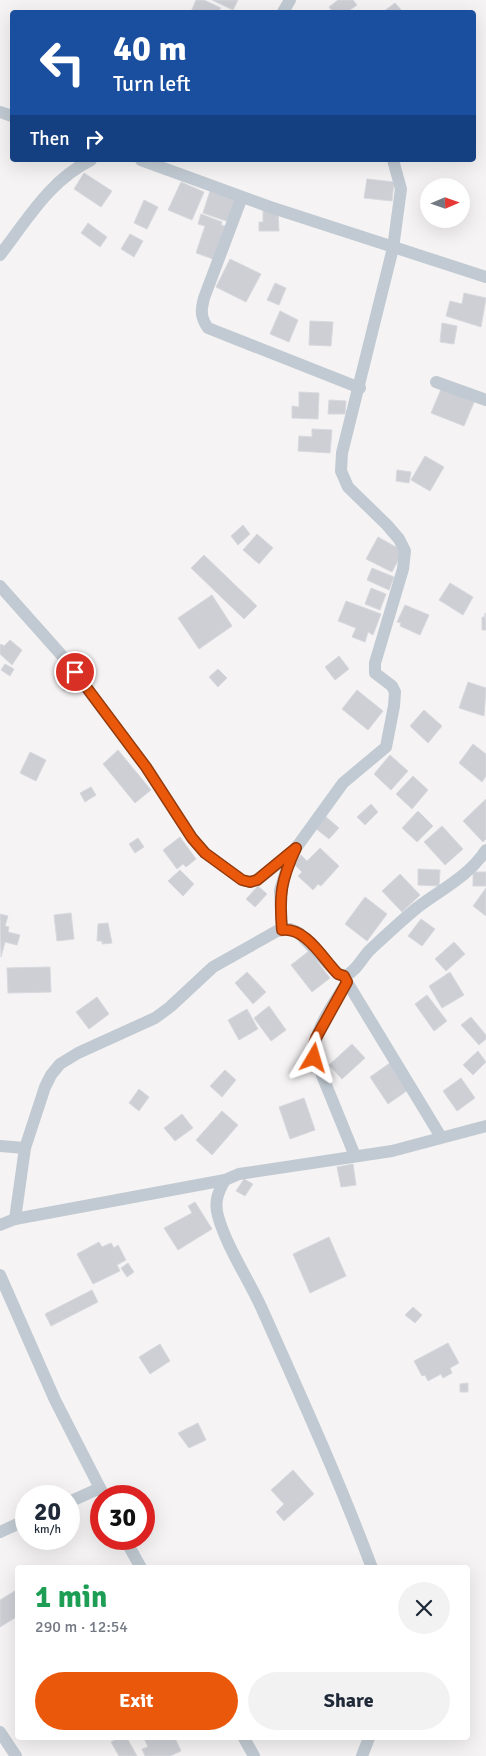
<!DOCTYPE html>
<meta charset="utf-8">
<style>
:root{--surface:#fff;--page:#f2f2f3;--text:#1f2937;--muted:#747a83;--accent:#ea580c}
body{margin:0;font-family:Signika,sans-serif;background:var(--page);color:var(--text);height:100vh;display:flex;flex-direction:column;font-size:19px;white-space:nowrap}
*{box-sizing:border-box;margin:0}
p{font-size:16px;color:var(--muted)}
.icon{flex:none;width:28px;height:28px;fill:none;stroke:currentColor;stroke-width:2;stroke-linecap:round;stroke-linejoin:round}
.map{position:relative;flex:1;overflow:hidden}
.side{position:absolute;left:15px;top:1565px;width:455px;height:175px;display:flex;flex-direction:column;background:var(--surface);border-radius:5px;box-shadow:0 5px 20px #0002}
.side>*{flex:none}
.top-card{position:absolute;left:10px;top:10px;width:466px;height:152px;border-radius:5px;box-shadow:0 5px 20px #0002;background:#1a4fa0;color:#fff;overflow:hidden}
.needle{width:32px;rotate:88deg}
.buttons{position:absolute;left:420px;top:178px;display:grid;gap:10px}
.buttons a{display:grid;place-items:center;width:50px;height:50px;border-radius:50%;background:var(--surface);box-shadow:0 5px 20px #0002;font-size:25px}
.speed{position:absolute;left:15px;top:1485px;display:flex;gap:10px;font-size:25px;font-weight:700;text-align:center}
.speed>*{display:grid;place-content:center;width:65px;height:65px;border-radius:50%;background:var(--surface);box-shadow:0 5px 20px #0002;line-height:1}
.speed small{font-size:12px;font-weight:400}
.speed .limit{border:8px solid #d22;background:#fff;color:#111}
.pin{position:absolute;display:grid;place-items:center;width:42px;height:42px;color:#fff;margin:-21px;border:2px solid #fff;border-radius:50%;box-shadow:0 1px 5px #0007}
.me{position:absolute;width:55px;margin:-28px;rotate:7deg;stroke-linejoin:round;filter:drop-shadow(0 0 4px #0008)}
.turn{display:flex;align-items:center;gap:18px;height:105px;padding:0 20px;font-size:22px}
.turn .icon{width:65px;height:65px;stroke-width:2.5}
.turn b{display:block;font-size:35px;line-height:42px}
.then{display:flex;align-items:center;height:48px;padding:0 20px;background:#0003;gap:10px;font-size:19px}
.round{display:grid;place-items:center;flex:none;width:52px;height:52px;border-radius:26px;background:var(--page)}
.head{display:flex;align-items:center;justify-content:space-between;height:85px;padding:0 20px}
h1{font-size:30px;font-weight:700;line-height:38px;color:#1e9e55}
.action{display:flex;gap:10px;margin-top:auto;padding:10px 20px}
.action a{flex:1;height:58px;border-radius:30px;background:var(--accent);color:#fff;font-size:20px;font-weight:700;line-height:58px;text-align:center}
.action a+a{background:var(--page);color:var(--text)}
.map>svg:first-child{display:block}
</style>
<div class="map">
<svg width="486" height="1756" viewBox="0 0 486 1756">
<rect width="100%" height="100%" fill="#f5f3f3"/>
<g fill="#cdcfd5" stroke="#d7d9de">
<polygon points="196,0 204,0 221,8 218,12 191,12"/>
<polygon points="212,0 238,0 233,10"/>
<polygon points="338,0 353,0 357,5 347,12 333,12 329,7"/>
<polygon points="395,3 403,12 383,12"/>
<polygon points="84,173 112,191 101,207 74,189"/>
<polygon points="367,179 394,182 392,201 364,198"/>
<polygon points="181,182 204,192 192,220 168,210"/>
<polygon points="210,191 236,199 229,222 203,213"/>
<polygon points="144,200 158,207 147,229 134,223"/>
<polygon points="263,211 278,211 279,231 259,231 259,222 263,222"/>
<polygon points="201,214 222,222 221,225 225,226 213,259 196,253 205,226 198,224"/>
<polygon points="88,223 107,237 100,247 81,233"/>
<polygon points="130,234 143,241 134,257 121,249"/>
<polygon points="230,259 261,274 246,302 216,287"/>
<polygon points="275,283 286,288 279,305 267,300"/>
<polygon points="464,293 486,298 481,327 446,316 450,301 462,304"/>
<polygon points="280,311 298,320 289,342 270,334"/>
<polygon points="310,321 333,322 331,346 309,345"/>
<polygon points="442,323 457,326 454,344 440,342"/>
<polygon points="442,387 475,400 464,426 431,413"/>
<polygon points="299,392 319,393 318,419 292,418 292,406 299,407"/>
<polygon points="329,400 346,401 345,414 328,414"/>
<polygon points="312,429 332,430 330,453 298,451 299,436 312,437"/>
<polygon points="425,456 444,467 430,491 411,480"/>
<polygon points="397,470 411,472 409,483 396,481"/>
<polygon points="243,525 250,534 238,545 231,536"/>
<polygon points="257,534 273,548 259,564 243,550"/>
<polygon points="378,537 403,551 392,572 366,559"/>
<polygon points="204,555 257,606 244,619 191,568"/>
<polygon points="372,568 394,577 389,590 367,580"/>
<polygon points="450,583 473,597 463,615 439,600"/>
<polygon points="371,588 386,594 380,610 365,604"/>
<polygon points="212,595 232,626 199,649 178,618"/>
<polygon points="346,601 381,614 373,635 368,632 365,642 352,637 356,628 338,621"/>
<polygon points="405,605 429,615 420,635 400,626 401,623 397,622"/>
<polygon points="485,613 486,630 482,630 482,617 485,617"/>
<polygon points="10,640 22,650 12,665 0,654 0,645 1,644 4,646"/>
<polygon points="339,656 349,669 335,680 325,667"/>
<polygon points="5,664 14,669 10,676 1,670"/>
<polygon points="64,668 75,682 64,691 54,677"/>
<polygon points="218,669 227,678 218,687 209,677"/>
<polygon points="468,682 486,688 484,716 459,708"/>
<polygon points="357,690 383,711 368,730 342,709"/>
<polygon points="424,710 442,726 428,743 410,726"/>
<polygon points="473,744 486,754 486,776 482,782 459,763"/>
<polygon points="118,750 151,790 135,803 103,764"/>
<polygon points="30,752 46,760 36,781 20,773"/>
<polygon points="390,755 408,771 391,790 374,774"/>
<polygon points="413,776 428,790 412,809 396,794"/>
<polygon points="91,787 96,795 85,802 80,793"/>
<polygon points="486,799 486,839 483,842 463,821"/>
<polygon points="371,804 378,812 365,825 357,817"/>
<polygon points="418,811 433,826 417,842 402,828"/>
<polygon points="325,816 339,828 329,839 315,828"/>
<polygon points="442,826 463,849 445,865 424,842"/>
<polygon points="180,837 196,859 186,867 183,864 177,869 163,850"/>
<polygon points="138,838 144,847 135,853 129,844"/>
<polygon points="320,848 339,866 321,886 318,884 313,890 298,876 302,872 294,864 301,855 307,861"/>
<polygon points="418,869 440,870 439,886 418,885"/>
<polygon points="180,870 194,884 183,896 168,881"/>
<rect x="473" y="872" width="13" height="14"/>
<polygon points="400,874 420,895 402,912 382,891"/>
<polygon points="258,886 267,894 255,907 246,899"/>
<polygon points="486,888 486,916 473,906"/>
<polygon points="365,897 387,914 367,941 345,924"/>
<polygon points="71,913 74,939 57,941 54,915"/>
<polygon points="0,914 8,916 5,926 9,927 8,932 20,935 17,945 5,942 1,957"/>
<polygon points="421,919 435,929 422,946 408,936"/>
<polygon points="108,923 112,943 102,944 102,941 97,941 98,924"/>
<polygon points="454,942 465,954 446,971 435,959"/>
<polygon points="309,951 330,978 312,992 291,965"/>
<polygon points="50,967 51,992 8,993 7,968"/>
<polygon points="247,972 266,992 253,1004 235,983"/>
<polygon points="450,972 464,995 442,1008 429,986"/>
<polygon points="427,995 447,1021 434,1031 415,1004"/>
<polygon points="97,997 109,1014 89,1029 76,1012"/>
<polygon points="269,1006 286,1030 271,1041 254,1018"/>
<polygon points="247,1009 258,1029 239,1040 228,1020"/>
<polygon points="471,1017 486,1035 486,1039 479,1045 461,1025"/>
<polygon points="352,1044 365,1058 342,1079 329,1065"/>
<polygon points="478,1051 486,1062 473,1075 463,1065"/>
<polygon points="390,1063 408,1090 388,1104 370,1077"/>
<polygon points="225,1070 236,1080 222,1097 210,1086"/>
<polygon points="461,1078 475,1098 457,1111 443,1091"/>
<polygon points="139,1089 149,1097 139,1111 129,1103"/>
<polygon points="304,1098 315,1130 290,1139 279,1107"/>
<polygon points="222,1111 238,1125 212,1155 196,1140"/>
<polygon points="182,1114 193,1128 175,1141 164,1128"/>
<polygon points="353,1164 356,1185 341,1187 337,1167"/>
<polygon points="244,1179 253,1184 245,1196 236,1191"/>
<polygon points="195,1202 212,1229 178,1250 164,1228 192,1213 188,1206"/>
<polygon points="329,1237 346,1276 310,1293 293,1254"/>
<polygon points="99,1242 102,1247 111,1243 114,1248 118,1245 126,1260 117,1265 120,1271 93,1284 77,1254"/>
<polygon points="128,1263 134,1272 127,1277 121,1268"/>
<polygon points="92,1290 98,1302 51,1326 45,1314"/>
<polygon points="413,1307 422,1315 415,1323 405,1315"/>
<polygon points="448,1343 459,1363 450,1368 452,1373 443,1378 441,1374 428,1381 425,1375 422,1376 414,1361"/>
<polygon points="160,1344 170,1361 150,1374 139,1357"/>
<polygon points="468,1383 468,1392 460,1392 460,1384"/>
<polygon points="198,1423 206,1440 189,1448 178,1433"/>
<polygon points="293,1470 314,1494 284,1521 276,1512 284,1504 271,1490"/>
<polygon points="18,1589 18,1616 0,1627 0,1600"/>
<polygon points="119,1738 127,1738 137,1756 119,1756 111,1742"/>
<polygon points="144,1738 175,1738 181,1751 170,1756 145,1756 142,1749 148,1747"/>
</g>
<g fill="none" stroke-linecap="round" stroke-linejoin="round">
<g stroke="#c1cad2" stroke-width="12">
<polyline points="283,12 290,0"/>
<polyline points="0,112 12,116"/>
<polyline points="141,160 270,207 486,277"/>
<path d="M 242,197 L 204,298 C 201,310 200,317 208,328 L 360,388"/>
<path d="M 0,255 C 27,220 50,180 91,160"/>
<polyline points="436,382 486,400"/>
<polyline points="0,586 65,659 146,767 192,838 205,853 242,880 250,882 257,880 293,851"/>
<polyline points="282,930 280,890 286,871 296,848 343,783 386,747 394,706 395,692 392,686 375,673 375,663 403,569 405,551 399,539 387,525 348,487 341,471 342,453 393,248 401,189 393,160"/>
<path d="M 345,976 L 347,982 C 334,1004 311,1032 315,1058 L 355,1156"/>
<polyline points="347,982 441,1137"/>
<polyline points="0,1146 25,1148"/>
<path d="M 15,1219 L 25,1148 L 45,1087 L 51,1075 L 60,1064 L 78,1053 L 155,1018 L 170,1007 L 213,967 L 277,931 L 290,929 L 299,933 L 338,974 L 345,976 C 357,971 362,957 371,949 C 386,935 402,920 418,907 C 442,889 469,876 486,850"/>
<polyline points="0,1225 15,1219 225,1180"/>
<polyline points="0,1275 55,1400 104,1496"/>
<polyline points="69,1502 100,1488"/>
<polyline points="0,1532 26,1520"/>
<polyline points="125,1539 141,1568"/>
<path d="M 372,1568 C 339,1480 300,1394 262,1309 C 248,1278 227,1248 218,1216 C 214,1202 218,1192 225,1180 L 239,1174 L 392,1151 L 486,1126"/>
<polyline points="0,1732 16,1756"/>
<polyline points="244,1738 254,1756"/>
<polyline points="362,1756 369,1738"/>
</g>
</g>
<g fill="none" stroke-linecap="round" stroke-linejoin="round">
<defs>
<path id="route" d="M 75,672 L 146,767 L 192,838 L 205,853 L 242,880 L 250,882 L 257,880 L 296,848 C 281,880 279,895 282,930 C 306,927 323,959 338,974 L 344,976 L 347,982 L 316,1038 L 313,1048 L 314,1058"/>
</defs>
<use href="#route" stroke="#983908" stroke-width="12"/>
<use href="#route" stroke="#ea580c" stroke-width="9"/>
</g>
</svg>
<div class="buttons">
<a><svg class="needle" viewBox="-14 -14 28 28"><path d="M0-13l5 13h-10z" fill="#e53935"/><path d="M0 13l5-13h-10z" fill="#747a83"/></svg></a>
</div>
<div class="speed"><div>20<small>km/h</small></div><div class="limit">30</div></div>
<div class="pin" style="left:75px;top:672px;background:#d93025"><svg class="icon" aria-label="arrive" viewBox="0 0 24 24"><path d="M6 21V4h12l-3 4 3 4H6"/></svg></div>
<svg class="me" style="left:314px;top:1058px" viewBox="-20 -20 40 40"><path d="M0-17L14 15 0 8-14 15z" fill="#ea580c" stroke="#fff" stroke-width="4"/></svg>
<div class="top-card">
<div class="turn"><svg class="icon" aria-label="left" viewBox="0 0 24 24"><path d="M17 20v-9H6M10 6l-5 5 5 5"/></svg><div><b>40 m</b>Turn left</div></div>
<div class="then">Then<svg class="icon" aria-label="right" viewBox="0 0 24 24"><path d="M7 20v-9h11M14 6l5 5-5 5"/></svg></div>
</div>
<section class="side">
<div class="head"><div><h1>1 min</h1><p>290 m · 12:54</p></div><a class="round"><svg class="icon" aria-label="close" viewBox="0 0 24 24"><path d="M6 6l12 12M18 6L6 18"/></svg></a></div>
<div class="action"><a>Exit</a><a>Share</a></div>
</section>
</div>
